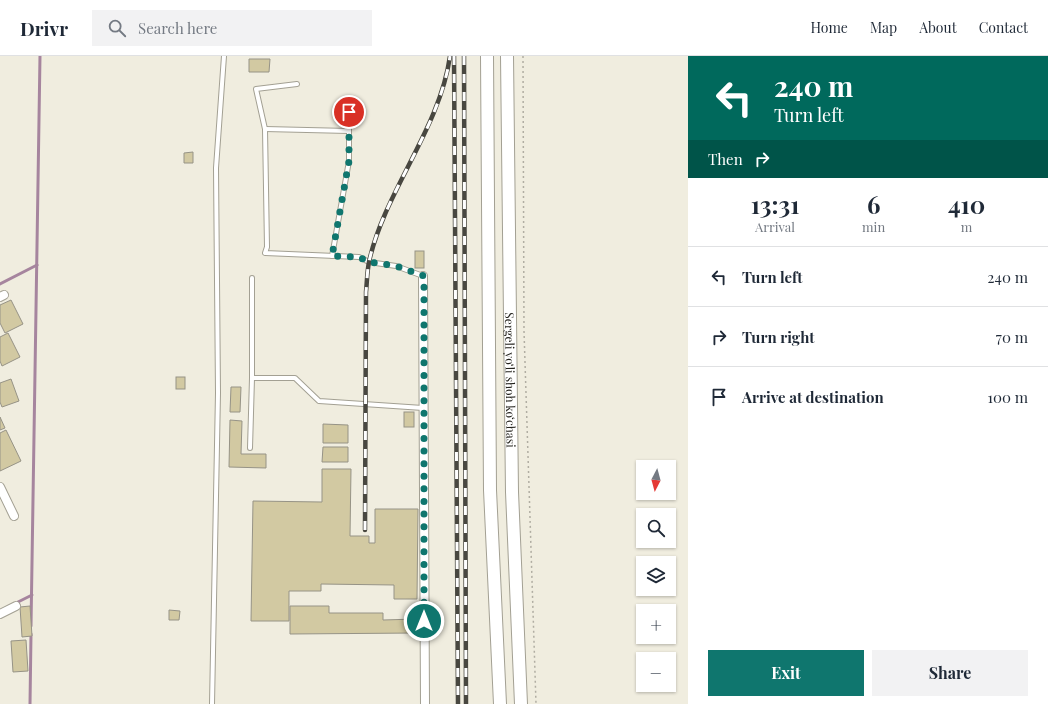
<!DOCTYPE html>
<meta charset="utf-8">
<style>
:root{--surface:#fff;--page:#f2f2f3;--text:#1f2937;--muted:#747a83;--line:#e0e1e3;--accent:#0f766e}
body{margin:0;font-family:"Playfair Display",serif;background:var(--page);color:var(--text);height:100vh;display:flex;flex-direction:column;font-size:15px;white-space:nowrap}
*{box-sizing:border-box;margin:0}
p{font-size:13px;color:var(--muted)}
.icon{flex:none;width:22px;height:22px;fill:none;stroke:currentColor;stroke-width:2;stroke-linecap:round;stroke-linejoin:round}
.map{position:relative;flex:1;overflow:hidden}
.drawer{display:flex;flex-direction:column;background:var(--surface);width:360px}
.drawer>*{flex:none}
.hud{background:#00695c;color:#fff;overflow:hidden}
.needle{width:26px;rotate:186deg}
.controls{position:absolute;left:636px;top:404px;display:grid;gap:8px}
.controls a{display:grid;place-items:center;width:40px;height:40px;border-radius:0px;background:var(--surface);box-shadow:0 1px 3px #0004;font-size:20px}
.pin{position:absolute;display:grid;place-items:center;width:34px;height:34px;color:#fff;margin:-17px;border:2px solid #fff;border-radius:50%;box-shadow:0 1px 4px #0007}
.me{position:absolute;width:44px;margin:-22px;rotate:0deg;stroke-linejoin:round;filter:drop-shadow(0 0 3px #0008)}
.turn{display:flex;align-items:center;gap:14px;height:84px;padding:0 20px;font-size:18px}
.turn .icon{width:52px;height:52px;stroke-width:2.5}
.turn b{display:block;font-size:28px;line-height:34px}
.then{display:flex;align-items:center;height:38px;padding:0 20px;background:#0003;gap:8px;font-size:15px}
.eta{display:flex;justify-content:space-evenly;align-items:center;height:68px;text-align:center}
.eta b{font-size:24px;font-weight:700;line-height:28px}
.primary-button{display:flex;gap:8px;margin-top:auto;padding:8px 20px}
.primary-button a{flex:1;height:46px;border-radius:0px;background:var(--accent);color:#fff;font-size:16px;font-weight:700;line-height:46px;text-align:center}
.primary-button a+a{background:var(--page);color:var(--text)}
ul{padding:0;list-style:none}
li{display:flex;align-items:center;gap:12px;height:60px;padding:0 20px;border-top:1px solid var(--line)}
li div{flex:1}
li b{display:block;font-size:15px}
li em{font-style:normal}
header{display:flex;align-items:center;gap:24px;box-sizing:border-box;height:56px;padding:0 20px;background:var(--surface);border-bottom:1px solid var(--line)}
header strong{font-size:19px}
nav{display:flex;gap:22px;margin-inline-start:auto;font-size:14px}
.search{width:280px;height:36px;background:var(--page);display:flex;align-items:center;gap:10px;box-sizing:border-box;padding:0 14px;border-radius:0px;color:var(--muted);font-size:15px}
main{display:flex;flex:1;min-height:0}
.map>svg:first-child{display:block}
</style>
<header>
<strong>Drivr</strong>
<div class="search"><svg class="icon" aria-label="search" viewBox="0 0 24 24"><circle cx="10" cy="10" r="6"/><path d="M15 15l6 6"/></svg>Search here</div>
<nav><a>Home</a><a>Map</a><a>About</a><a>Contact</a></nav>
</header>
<main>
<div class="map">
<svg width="688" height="648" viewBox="0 0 688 648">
<rect width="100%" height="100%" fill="#f0eddf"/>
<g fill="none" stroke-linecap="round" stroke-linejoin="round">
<g stroke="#a6859e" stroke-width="3">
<polyline points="0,228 37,209"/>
<polyline points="14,548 32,539"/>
<polyline points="31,570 40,0"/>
<polyline points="30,648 31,578"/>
</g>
</g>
<g fill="#d2c9a2" stroke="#969386">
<polygon points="249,3 270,3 269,16 249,16"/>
<polygon points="193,96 193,107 184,107 184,97"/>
<rect x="415" y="195" width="9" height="17"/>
<polygon points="11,244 23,268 5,277 0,267 0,249"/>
<polygon points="8,277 20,301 2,310 0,305 0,281"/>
<rect x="176" y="321" width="9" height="12"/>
<polygon points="11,323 19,345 2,351 0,346 0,327"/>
<polygon points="231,331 241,331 240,356 230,356"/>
<rect x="404" y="356" width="10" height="15"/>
<polygon points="0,361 5,372 0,374"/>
<polygon points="230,364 242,365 241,398 266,398 266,412 229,411"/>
<polygon points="323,368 348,369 348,387 323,387"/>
<polygon points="6,374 21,405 0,415 0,377"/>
<polygon points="323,391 348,391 348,406 322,406"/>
<polygon points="322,413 351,413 350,480 369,480 369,487 375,487 375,453 418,453 417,543 394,543 394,529 321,528 321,535 289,535 289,565 251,565 253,445 322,446"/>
<polygon points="30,550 32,580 22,581 20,551"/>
<polygon points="290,550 329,550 329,557 383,557 383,564 416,563 416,577 290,578"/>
<polygon points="169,554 180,555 179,564 169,564"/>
<polygon points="26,584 28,615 13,616 11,585"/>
</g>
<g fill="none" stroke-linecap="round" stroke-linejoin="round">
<defs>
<g id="service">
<polyline points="297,28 256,33 265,73 267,191 265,197 359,201 369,206 396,210 423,220"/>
<polyline points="265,73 349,75"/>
<polyline points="332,200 349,105 349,56"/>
<polyline points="252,222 252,322 295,322 319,345 423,352"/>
<polyline points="250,392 252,322"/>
<polyline points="212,648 218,337 216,112 224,0"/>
</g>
<g id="minor">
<polyline points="423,220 425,648"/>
<polyline points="0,241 4,239"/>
<polyline points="0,431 14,460"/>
<polyline points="0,558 16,550"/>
</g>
<g id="primary">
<polyline points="487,0 490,434 500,648"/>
<path id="s1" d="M 507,0 L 512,436 L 521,648"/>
</g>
</defs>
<use href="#service" stroke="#a3a093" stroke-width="6"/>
<use href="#minor" stroke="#a3a093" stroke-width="10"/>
<use href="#primary" stroke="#a3a093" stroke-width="14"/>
<polyline stroke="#b0ada2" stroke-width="1.5" stroke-dasharray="2 3" stroke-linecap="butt" points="523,0 524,275 536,648"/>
<use href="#service" stroke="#fff" stroke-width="4"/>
<use href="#minor" stroke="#fff" stroke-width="8"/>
<use href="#primary" stroke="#fff" stroke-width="12"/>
<defs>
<g id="rail">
<polyline points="454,0 458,648"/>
<polyline points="464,0 466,648"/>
<path d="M 365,474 L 366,236 C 367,226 367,216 369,206 C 384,136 440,73 450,0"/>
</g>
</defs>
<use href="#rail" stroke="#484740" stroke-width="4.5"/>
<use href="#rail" stroke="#fff" stroke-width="3" stroke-dasharray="9" stroke-linecap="butt"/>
</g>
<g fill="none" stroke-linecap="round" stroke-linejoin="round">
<polyline stroke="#0f766e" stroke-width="7" stroke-dasharray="0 12.6" points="349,56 349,105 332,200 359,201 369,206 396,210 424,220 424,565"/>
</g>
<g text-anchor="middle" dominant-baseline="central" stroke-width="3.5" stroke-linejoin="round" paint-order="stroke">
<g font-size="12" fill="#23221d" stroke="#fff">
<text stroke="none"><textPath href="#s1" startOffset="324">Sergeli yo‘li shoh ko‘chasi</textPath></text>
</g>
</g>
</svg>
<div class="controls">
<a><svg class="needle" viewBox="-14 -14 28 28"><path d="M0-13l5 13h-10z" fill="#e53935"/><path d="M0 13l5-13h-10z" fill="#747a83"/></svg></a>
<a><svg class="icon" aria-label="search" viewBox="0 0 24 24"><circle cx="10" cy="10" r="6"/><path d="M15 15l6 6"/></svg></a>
<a><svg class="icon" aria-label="layers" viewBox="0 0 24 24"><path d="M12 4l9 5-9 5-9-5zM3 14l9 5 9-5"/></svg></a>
<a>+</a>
<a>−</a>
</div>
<div class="pin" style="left:349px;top:56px;background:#d93025"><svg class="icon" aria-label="arrive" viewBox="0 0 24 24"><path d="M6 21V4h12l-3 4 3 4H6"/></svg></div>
<svg class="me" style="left:424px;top:565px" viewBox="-20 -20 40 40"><circle r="17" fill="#0f766e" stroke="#fff" stroke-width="3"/><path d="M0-11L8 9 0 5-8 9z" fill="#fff"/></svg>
</div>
<section class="drawer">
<div class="hud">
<div class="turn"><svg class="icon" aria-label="left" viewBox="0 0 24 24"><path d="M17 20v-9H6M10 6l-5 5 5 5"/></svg><div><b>240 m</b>Turn left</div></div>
<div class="then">Then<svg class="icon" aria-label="right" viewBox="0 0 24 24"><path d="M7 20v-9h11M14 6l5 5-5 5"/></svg></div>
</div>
<div class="eta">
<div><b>13:31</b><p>Arrival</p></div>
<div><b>6</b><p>min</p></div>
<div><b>410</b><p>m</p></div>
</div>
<ul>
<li><svg class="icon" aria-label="left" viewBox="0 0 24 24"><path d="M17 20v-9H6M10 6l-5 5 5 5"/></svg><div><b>Turn left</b></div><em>240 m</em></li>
<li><svg class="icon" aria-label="right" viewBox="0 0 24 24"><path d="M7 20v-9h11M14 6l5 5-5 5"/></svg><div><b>Turn right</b></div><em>70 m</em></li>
<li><svg class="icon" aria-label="arrive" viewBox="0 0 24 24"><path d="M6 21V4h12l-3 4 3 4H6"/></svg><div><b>Arrive at destination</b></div><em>100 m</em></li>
</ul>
<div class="primary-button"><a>Exit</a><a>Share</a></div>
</section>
</main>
